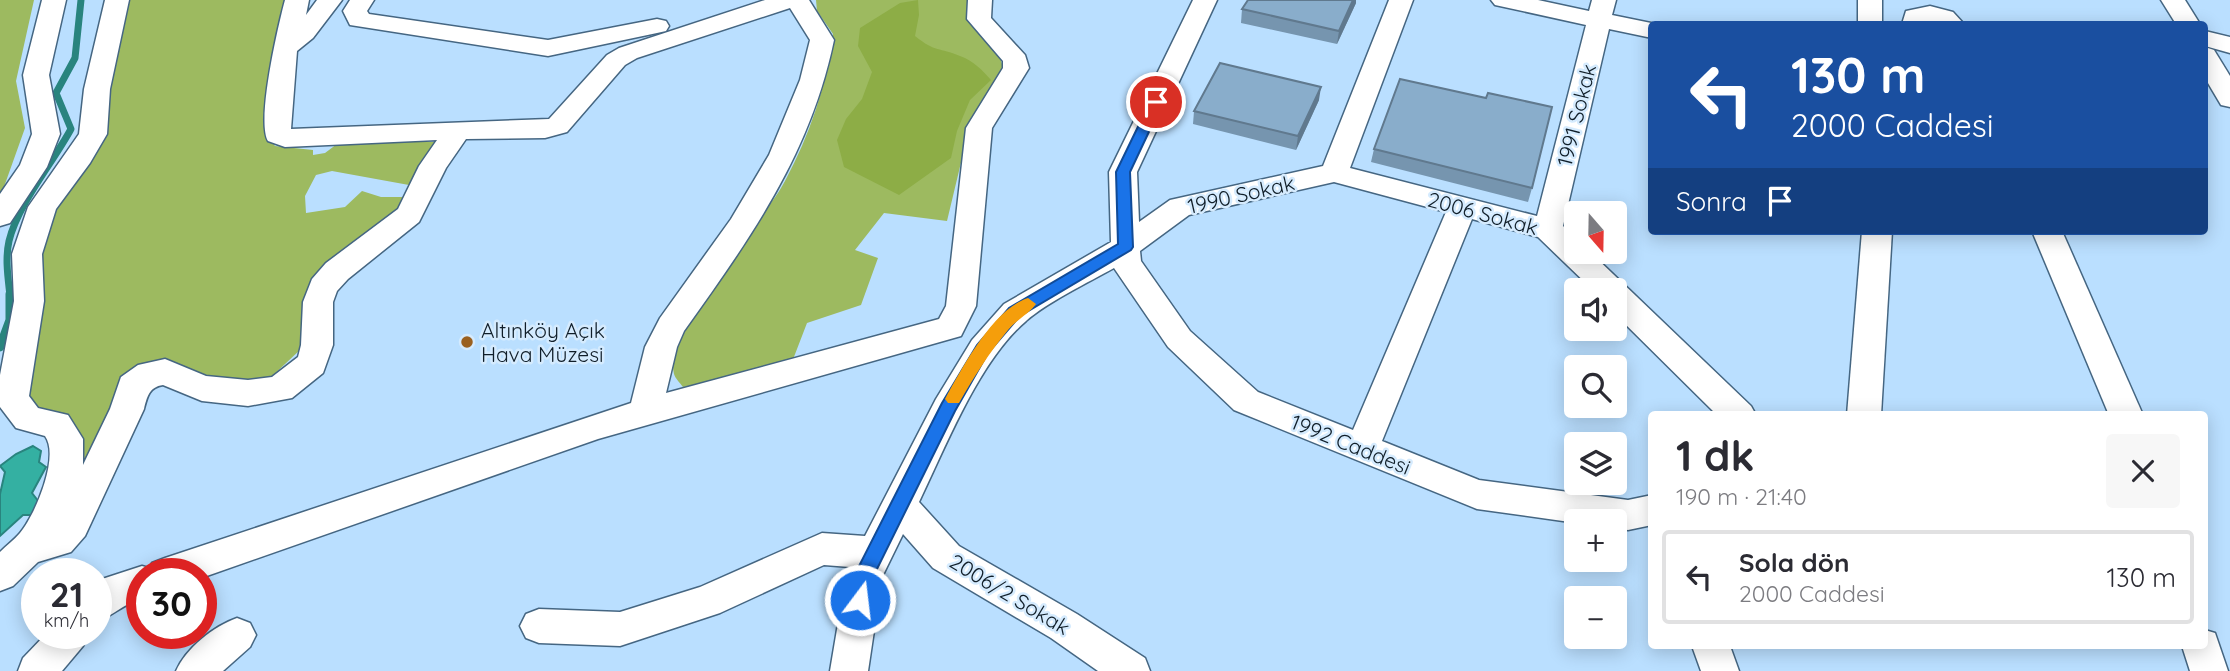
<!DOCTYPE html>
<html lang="tr">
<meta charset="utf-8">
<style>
:root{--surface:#fff;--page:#f7f7f7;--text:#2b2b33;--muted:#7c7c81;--line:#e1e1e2}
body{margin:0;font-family:Quicksand,sans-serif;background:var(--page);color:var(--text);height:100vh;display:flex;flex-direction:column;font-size:26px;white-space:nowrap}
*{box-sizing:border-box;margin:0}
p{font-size:23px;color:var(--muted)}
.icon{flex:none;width:38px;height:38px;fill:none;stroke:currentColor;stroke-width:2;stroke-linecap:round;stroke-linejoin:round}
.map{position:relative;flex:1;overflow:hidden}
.sheet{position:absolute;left:1648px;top:411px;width:560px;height:238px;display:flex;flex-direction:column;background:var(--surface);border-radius:7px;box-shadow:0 4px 18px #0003}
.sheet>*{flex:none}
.hud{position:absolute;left:1648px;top:21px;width:560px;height:214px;border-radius:7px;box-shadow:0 4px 18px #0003;background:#1a4fa0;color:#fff;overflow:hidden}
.needle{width:46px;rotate:160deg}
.buttons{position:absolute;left:1564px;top:201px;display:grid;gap:14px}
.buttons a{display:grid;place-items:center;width:63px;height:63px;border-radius:7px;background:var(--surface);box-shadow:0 4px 18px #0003;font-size:35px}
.speed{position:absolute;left:21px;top:558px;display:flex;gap:14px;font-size:35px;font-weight:700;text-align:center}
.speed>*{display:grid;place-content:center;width:91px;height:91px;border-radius:50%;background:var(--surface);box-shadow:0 4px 18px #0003;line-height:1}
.speed small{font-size:18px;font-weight:400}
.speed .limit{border:10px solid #d22;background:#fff;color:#111}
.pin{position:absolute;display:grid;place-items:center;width:60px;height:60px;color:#fff;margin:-30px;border:4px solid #fff;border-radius:50%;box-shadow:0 2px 7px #0007}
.me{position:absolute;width:77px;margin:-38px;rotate:15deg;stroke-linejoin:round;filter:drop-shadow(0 0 5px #0008)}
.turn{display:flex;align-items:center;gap:24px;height:147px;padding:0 28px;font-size:32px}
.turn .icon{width:91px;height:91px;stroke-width:2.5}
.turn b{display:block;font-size:49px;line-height:60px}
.then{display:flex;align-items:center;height:66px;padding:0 28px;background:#0003;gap:14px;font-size:26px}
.round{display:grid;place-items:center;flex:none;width:74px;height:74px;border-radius:7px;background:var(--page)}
.head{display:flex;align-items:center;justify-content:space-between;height:119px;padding:0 28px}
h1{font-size:42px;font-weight:700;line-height:52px}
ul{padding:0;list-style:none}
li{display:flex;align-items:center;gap:21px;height:94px;margin:0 14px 10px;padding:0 14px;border:4px solid var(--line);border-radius:7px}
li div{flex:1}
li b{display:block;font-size:26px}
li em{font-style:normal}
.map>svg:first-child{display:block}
</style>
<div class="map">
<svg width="2230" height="671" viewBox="0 0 2230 671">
<rect width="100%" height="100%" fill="#badfff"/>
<g fill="#9dba60">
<polygon points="0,0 34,0 16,81 25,128 0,198"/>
<polygon points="128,0 292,0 267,133 275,146 313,150 313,155 325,153 341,141 442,142 420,175 409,185 332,171 316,175 305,196 306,213 345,207 362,191 381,197 409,197 398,218 337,263 301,349 268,380 214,378 181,365 160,363 71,514 71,421 31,404 20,389 36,243 106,103"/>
<path d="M 816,0 L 970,0 L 978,29 L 1000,57 L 1004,71 L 991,94 L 980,104 L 964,150 L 947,221 L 884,213 L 855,250 L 878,258 L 861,305 L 807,323 L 792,362 L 738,380 L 683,387 C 680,383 675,378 674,374 C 662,327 762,225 785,181 C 810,134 826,87 833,34 L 817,11 Z"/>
</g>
<path fill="#8dad46" d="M 918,0 L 919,15 L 915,36 C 936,53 939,47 960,56 C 974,61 982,70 991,80 L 970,100 L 957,131 L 951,158 L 899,195 L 844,167 L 837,140 L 846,119 L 862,99 L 872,72 L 858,46 L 860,28 L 900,3 Z"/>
<polygon fill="#34b0a2" stroke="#29847e" stroke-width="2" points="33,446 41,451 39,462 46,467 32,493 42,506 37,515 23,515 0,536 0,494 5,472 0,466 16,454"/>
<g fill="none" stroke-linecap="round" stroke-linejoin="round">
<path stroke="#29847e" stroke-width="7" d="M 10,296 C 8,277 5,259 9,241 C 18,204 52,164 71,129 L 56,93 L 75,58 L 81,0"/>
<polyline stroke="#29847e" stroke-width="9" points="0,347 10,320 10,294"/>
<defs>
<g id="minor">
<polygon points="42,0 66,0 49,75 60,134 47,167 10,223 0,226 0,194 20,165 32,134 23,75"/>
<path d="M 105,0 L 129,0 L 110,89 L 107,134 L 90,163 L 56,209 L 42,254 L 44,301 L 29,396 L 38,408 L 68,415 L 83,439 L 83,465 L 110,409 L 121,377 L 138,365 L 165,359 L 206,376 L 248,380 L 272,377 L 298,357 L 301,345 L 303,302 L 312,279 L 326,263 L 398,209 L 419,166 L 437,140 L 285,147 L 268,141 C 256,121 278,26 285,0 L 309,0 L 306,15 L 317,0 L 342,0 L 313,38 L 297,51 L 291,129 L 549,119 L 607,55 L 619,48 L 765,0 L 809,0 L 834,40 C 810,155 751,237 684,331 L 677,347 L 666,393 L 939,319 L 946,306 L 966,128 L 1003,68 L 1003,61 L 967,19 L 968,0 L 992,0 L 991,18 L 1025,55 L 1029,68 L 992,128 L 976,306 L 961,336 L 598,439 L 201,578 L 201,574 L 142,574 L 142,598 C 122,605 114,615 96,622 L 96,581 L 142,566 L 149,568 L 152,563 L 165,558 L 631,403 L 645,347 L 660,318 L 731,219 L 769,155 L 800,80 L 810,40 L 790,8 L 637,58 L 625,65 L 567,132 L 545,138 L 466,139 L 446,168 L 419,222 L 348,279 L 337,291 L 333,302 L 333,345 L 323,373 L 292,398 L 248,406 L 202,401 L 163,385 C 149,387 147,397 144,409 L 85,536 L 71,552 L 38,562 L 13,586 L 0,591 L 0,552 C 7,545 14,540 20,533 C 35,515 60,457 45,436 L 16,428 L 0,407 L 0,375 L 14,301 L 12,254 L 28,207 L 79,134 L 84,89 Z"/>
<polygon points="350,0 374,0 367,11 369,14 548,40 657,19 666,21 669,26 666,31 657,33 548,56 350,25 343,11"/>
<path d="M 1193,0 L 1217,0 L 1137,172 L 1139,222 L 1170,200 L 1323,166 L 1389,0 L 1413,0 L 1350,168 L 1537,216 L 1586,25 L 1495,5 L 1491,0 L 1538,0 L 1589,11 L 1592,0 L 1616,0 L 1612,15 L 1656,24 L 1652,24 L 1652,38 L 1609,29 L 1563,226 L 1577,239 L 1577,252 L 1590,252 L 1751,406 L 1756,415 L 1717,415 L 1615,314 L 1615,290 L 1593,290 L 1538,237 L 1472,219 L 1382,441 L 1479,480 L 1628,500 L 1652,495 L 1652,525 L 1628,530 L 1615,528 L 1615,522 L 1577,523 L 1477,509 L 1234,410 L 1168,347 L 1114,268 C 1089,282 1046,303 1026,321 C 979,361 946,446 919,502 L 959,546 L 1077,614 L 1145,658 L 1150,671 L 1098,671 L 1051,638 L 933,568 L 903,534 L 882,577 L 868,671 L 830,671 L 846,576 L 850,567 L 824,565 L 720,613 L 620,646 L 539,643 L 526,638 L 520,626 L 526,614 L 539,609 L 620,612 L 700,587 L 822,533 L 865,536 L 936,399 L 972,340 L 1004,304 L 1111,242 L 1109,172 ZM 1334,182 L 1446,212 L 1353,430 L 1258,392 L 1190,331 L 1141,261 L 1140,251 L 1189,215 Z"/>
<rect x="1858" y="0" width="24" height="24"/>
<polygon points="2161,0 2185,0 2200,24 2176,24"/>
<polygon points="1930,6 1953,12 1964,24 1939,24 1930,21 1926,24 1902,24 1906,11"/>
<polygon points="2205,31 2230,37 2230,53 2205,46"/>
<polygon points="2205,47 2214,50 2230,76 2230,107 2221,105 2205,78"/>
<polygon points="1862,231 1892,231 1881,415 1847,415"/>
<polygon points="2032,231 2062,231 2143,415 2109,415"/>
<path d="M 237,618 L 250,623 L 256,635 L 250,647 L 223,671 L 176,671 C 186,648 214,626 237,618 Z"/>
<polygon points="2205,630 2215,633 2228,671 2190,671 2182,646 2205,646"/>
<polygon points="46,634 89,634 83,646 62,671 18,671 23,658"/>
<polygon points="1692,646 1730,646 1739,671 1701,671"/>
</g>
</defs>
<use href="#minor" stroke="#456682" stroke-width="3"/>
<use href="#minor" fill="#fff" fill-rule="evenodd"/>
</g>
<g fill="#7695af">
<polygon points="1356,3 1337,44 1241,23 1242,9"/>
<polygon points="1319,100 1296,150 1193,124 1194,111"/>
<polygon points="1374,149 1532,188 1528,202 1371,162"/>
</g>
<g fill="#60798e">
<polygon points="1353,0 1356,0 1356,3 1337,44 1339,31"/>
<polygon points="1321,87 1319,100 1296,150 1298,136"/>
</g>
<g fill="#89adcb" stroke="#60798e" stroke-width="2">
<polygon points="1248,0 1353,0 1339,31 1242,9"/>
<polygon points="1220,63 1321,87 1298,136 1194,111"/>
<polygon points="1400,79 1486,98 1488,93 1552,107 1532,188 1374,149"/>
</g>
<polygon fill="#1a73e8" stroke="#114b97" stroke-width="2" points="1156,97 1163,102 1130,172 1133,247 1131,250 1020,316 988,353 955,411 873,577 867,606 860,608 853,606 851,600 857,570 942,403 977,345 1009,308 1118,244 1116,172 1150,102"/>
<path fill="#f59e0b" d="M 1028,298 L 1036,304 C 1029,314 1016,320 1008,330 C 989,353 974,377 959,403 L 948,403 L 945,399 C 962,368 993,309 1028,298 Z"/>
<circle fill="#9a601f" stroke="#d5ebfe" stroke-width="2.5" cx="467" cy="342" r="7"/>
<g text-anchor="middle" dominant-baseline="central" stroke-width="5" stroke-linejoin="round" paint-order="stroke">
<g font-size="21" fill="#101e29" stroke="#d5ebfe">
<text transform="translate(1576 115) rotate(-76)">1991 Sokak</text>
<text transform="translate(1241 194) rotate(-13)">1990 Sokak</text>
<text transform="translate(1483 213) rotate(15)">2006 Sokak</text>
<text transform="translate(1351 444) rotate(22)">1992 Caddesi</text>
<text transform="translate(1010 594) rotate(31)">2006/2 Sokak</text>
</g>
<g font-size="21" fill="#101e29" stroke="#d5ebfe" text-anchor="start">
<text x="481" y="330">Altınköy Açık<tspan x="481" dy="24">Hava Müzesi</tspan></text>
</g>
</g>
</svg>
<div class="buttons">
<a><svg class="needle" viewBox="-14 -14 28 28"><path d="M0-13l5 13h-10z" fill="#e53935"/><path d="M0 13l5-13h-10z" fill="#7c7c81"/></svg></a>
<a><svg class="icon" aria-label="sound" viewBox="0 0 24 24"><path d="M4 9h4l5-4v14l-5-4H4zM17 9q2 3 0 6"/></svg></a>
<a><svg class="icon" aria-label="search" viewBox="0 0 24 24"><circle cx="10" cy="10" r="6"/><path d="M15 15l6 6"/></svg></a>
<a><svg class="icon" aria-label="layers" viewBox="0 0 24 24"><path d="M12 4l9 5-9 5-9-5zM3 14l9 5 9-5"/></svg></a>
<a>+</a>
<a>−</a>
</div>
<div class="speed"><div>21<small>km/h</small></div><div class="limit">30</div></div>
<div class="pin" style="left:1156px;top:102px;background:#d93025"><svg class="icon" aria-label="arrive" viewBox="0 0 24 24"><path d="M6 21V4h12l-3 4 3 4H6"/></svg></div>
<svg class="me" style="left:860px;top:600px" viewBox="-20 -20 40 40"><circle r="17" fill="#1a73e8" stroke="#fff" stroke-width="3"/><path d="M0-11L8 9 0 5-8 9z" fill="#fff"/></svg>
<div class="hud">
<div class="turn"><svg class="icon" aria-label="left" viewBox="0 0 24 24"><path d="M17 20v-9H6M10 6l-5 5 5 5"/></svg><div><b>130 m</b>2000 Caddesi</div></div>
<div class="then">Sonra<svg class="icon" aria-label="arrive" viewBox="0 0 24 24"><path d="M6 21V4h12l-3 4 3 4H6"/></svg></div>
</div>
<section class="sheet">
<div class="head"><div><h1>1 dk</h1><p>190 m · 21:40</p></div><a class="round"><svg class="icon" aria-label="close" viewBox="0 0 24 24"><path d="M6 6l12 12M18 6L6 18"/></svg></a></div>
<ul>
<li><svg class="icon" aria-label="left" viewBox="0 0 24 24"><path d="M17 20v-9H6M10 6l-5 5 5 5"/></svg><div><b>Sola dön</b><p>2000 Caddesi</p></div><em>130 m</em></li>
</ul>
</section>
</div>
